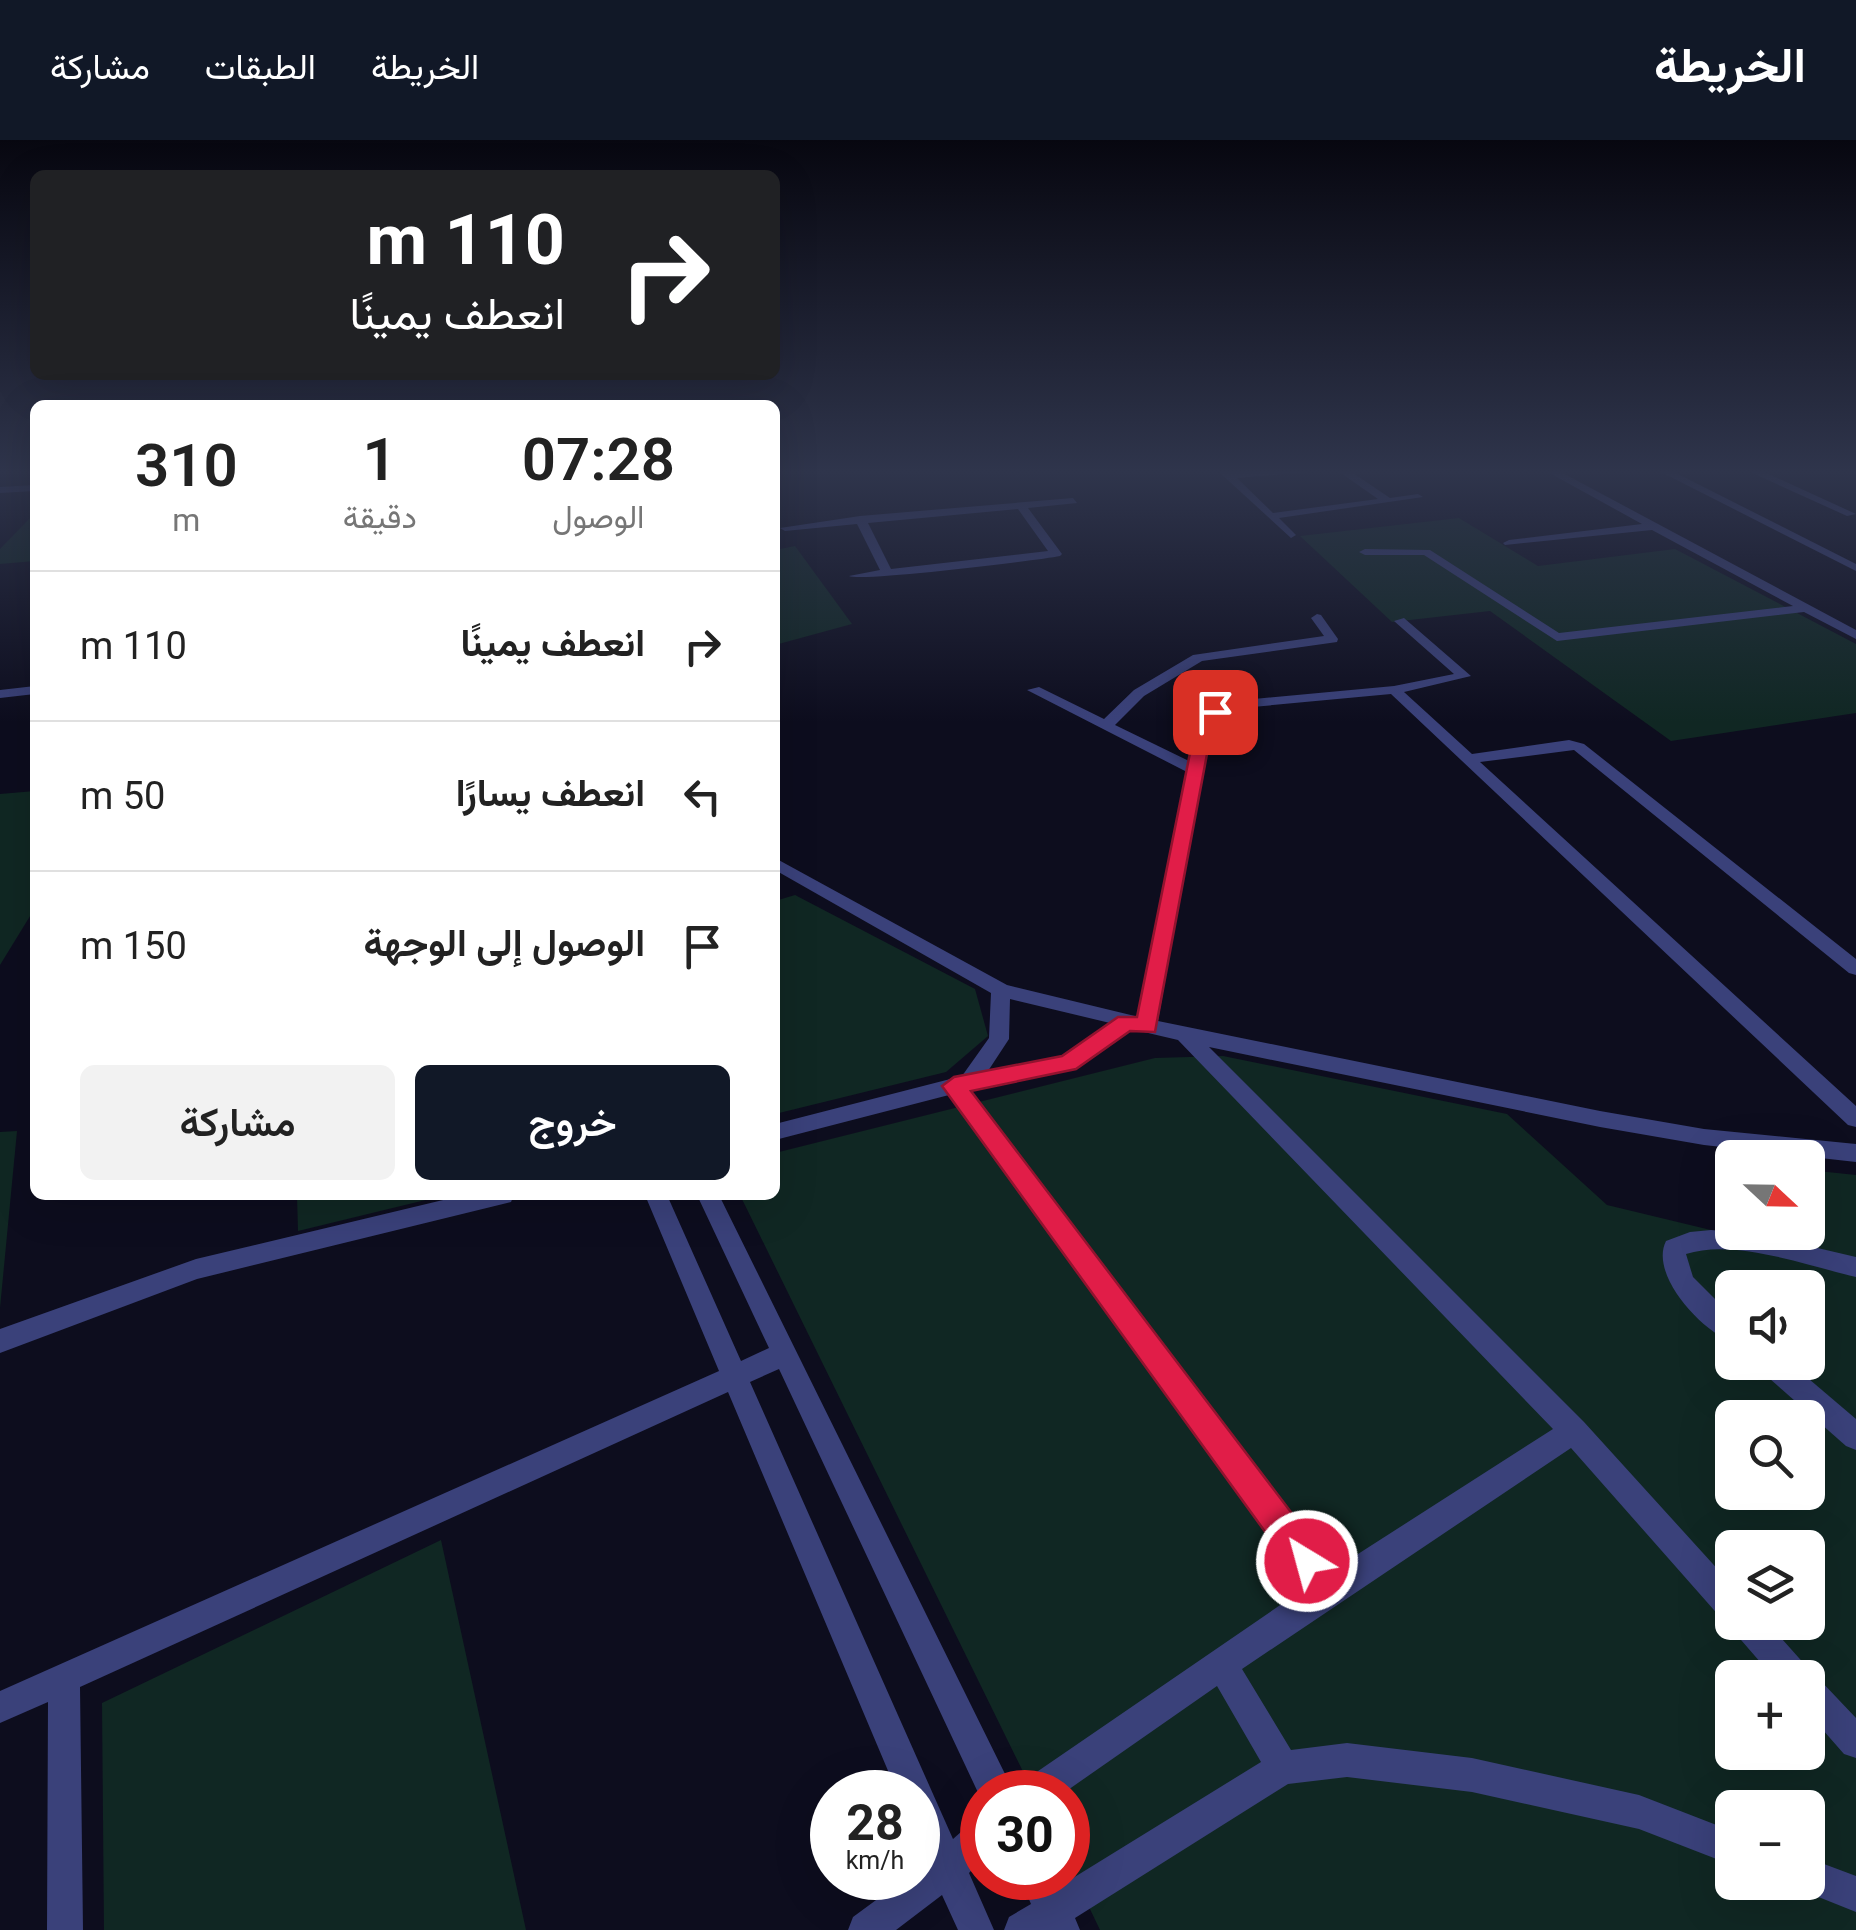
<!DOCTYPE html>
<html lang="ar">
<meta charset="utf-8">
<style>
:root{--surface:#fff;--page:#f2f2f2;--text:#222;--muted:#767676;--line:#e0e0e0;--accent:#111827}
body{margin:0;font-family:Roboto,Vazirmatn,sans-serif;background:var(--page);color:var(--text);direction:rtl;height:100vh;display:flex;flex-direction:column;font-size:38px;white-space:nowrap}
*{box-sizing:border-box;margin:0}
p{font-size:32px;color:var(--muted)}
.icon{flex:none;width:55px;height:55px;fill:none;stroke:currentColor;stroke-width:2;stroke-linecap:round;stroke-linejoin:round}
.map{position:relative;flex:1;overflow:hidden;direction:ltr}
.details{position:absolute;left:30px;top:260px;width:750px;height:800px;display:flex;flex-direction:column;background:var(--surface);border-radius:15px;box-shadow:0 10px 40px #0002;direction:rtl}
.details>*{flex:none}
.hud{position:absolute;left:30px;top:30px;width:750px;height:210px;border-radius:15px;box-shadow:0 10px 40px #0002;direction:rtl;background:#202124;color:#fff;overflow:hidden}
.needle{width:65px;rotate:112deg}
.tools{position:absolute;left:1715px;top:1000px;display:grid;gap:20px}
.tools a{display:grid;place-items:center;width:110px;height:110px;border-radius:15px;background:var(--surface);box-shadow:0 10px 40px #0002;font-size:50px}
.speed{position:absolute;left:810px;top:1630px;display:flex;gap:20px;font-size:50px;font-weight:700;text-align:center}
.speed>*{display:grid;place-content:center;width:130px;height:130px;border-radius:50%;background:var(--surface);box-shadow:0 10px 40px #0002;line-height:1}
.speed small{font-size:25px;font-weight:400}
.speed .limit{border:15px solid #d22;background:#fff;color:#111}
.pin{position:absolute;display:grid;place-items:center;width:85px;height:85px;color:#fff;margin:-42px;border-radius:20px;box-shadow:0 5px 15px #0006}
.me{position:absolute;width:110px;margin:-55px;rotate:323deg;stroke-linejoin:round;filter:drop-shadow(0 0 8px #0008)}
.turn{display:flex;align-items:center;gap:35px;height:210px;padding:0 50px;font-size:45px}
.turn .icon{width:130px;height:130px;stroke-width:2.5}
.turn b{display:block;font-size:70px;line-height:85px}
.eta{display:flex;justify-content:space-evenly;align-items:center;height:170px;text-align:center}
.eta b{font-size:60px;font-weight:600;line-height:70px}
.action{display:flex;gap:20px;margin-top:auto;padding:20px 50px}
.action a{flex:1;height:115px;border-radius:15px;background:var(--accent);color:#fff;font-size:40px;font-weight:600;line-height:115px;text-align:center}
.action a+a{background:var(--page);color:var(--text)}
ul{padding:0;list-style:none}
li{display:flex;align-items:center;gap:30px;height:150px;padding:0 50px;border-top:2px solid var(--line)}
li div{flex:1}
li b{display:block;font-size:38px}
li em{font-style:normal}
header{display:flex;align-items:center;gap:60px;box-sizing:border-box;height:140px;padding:0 50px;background:var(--accent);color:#fff}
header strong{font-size:48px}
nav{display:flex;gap:55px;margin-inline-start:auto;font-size:35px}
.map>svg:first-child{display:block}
</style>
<header>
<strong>الخريطة</strong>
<nav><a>الخريطة</a><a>الطبقات</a><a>مشاركة</a></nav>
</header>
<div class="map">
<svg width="1856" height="1790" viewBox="0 0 1856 1790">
<rect width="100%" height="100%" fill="#0d0d1e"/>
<g fill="#102723" fill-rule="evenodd">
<polygon points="35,373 35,421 0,424 0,409"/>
<polygon points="1459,378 1538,426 1675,409 1856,504 1856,573 1671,601 1490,471 1392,482 1300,396"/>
<polygon points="795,406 852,484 775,505 775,410"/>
<polygon points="35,651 35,768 0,825 0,654"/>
<polygon points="795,755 975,849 988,896 946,932 775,974 775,761"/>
<path d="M 1223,916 L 1507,974 L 1607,1065 L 1744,1098 L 1743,1093 L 1808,1092 L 1808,1030 L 1856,1035 L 1856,1790 L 1100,1790 L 1068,1723 L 1068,1652 L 1033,1652 L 740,1055 L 775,1055 L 775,1013 L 1155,918 ZM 1732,1148 L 1808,1148 L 1808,1222 L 1732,1222 ZM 1732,1278 L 1808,1278 L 1808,1352 L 1732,1352 ZM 1732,1408 L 1808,1408 L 1808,1482 L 1732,1482 ZM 1732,1538 L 1808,1538 L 1808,1612 L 1732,1612 ZM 1732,1668 L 1808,1668 L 1808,1742 L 1732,1742 Z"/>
<polygon points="17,991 0,1168 0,992"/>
<polygon points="297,1055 446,1055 298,1091"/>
<polygon points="441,1400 526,1790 104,1790 102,1563"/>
</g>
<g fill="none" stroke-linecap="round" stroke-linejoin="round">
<g fill="#3a417a" fill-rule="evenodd">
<polygon points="1218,331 1321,331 1237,338 1273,373 1378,359 1338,331 1350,331 1390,358 1418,354 1423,357 1279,378 1296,395 1291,398"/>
<polygon points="1546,331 1559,331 1856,490 1856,499 1804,472 1557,501 1424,415 1365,415 1359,412 1365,409 1430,410 1559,493 1793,466 1652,390 1505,405 1503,403 1509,400 1642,384"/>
<polygon points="1659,331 1672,331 1856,424 1856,431"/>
<polygon points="1748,331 1762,331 1856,374 1847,376"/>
<polygon points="35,345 35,351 0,353 0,347"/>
<path d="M 1073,358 L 1077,363 L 1028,368 L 1062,414 L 1060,416 C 1034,421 861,442 849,436 L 880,430 L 857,384 L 785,391 L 780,388 L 860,376 ZM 1018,369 L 1048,411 L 891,429 L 868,383 Z"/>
<path d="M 1317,474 L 1321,475 L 1338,499 L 1337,502 L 1202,521 L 1144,556 L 1115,585 L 1189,621 C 1194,595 1200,578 1222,562 L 1394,546 L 1454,534 L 1394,481 L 1404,478 L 1471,536 L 1404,552 L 1472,614 L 1569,600 L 1584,604 L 1856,819 L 1856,835 L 1849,833 L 1574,610 L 1480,622 L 1856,966 L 1856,987 L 1848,985 L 1391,554 L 1231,569 L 1216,579 L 1208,598 L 1158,881 L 1600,971 L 1704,989 L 1856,1004 L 1856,1022 L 1704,1005 L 1600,987 L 1209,907 L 1584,1282 L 1732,1445 L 1732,1482 L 1767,1482 L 1807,1527 L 1811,1535 L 1819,1539 L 1856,1578 L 1856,1618 L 1844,1614 L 1808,1573 L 1808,1538 L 1774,1538 L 1735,1493 L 1731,1482 L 1721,1478 L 1571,1308 L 1242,1529 L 1291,1610 L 1347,1603 L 1472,1618 L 1639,1655 L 1732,1691 L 1732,1725 L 1639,1689 L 1472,1652 L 1347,1637 L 1288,1644 L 1075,1778 L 1080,1790 L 1004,1790 L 1009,1777 L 1031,1764 L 1020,1738 L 1055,1738 L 1060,1746 L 1261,1622 L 1217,1546 L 1065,1652 L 1020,1652 L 1025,1640 L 1308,1446 L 949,955 L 775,1000 L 775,984 L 962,936 L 989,898 L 991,853 L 775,730 L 775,718 L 1007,845 L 1139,877 L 1187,632 L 1027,550 L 1039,547 L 1104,579 L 1134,550 L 1193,515 L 1324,496 L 1311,478 ZM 1010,859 L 1110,883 L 1062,917 L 988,931 L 1009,899 ZM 1131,889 L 1178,900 L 1553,1289 L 1333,1430 L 968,950 L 1075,928 Z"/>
<polygon points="35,546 35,554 0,558 0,550"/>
<polygon points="464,1055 514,1055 511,1062 503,1064 197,1139 0,1213 0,1189 196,1119"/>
<polygon points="645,1055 667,1055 741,1221 769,1208 697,1055 719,1055 1008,1640 1013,1652 982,1652 982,1661 779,1229 750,1242 953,1699 970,1684 982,1679 982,1719 969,1733 994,1790 958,1790 942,1755 896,1790 848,1790 853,1777 906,1738 918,1738 918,1729 928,1722 918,1698 918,1652 897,1652 728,1252 80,1547 83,1790 47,1790 48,1562 0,1583 0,1551 719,1231"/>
<path d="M 1711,1090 L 1762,1095 L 1856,1117 L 1856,1137 C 1808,1126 1734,1098 1686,1114 L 1693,1137 L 1732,1176 L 1732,1202 C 1702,1191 1649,1135 1666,1101 L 1690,1092 Z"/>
<polygon points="1756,1222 1789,1222 1856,1279 1856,1310 1846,1306 1760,1230"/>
<polygon points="1808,1718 1856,1736 1856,1772 1796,1748 1793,1742 1808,1742"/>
</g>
</g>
<linearGradient id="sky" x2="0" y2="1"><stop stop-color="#070710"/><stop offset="0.57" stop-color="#2f354c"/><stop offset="1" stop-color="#2f354c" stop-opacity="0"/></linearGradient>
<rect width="1856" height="582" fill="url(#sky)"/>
<polygon fill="#e11d48" stroke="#92132f" stroke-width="2.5" points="1215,567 1223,572 1210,598 1155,892 1130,891 1076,929 971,951 1319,1409 1324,1421 1319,1433 1307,1438 1295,1433 942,946 954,937 1062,916 1118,877 1137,877 1193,598 1209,569"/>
</svg>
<div class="tools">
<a><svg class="needle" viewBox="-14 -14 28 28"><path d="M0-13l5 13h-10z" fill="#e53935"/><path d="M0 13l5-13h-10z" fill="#767676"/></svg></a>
<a><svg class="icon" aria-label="sound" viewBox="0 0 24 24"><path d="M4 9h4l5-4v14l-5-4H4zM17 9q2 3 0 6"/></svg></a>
<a><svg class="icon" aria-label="search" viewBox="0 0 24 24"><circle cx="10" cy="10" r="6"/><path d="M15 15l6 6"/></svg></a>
<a><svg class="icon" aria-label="layers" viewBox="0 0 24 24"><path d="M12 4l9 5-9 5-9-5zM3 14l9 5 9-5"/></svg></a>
<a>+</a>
<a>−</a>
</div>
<div class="speed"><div>28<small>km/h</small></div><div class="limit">30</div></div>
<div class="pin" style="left:1215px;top:572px;background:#d93025"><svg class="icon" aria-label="arrive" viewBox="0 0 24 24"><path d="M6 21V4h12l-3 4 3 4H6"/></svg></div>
<svg class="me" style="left:1307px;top:1421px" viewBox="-20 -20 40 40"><circle r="17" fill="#e11d48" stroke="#fff" stroke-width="3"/><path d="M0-11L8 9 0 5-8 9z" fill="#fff"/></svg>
<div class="hud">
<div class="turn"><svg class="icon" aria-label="right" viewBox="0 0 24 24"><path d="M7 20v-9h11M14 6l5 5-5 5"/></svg><div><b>110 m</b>انعطف يمينًا</div></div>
</div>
<section class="details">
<div class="eta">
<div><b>07:28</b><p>الوصول</p></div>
<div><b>1</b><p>دقيقة</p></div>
<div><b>310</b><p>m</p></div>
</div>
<ul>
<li><svg class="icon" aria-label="right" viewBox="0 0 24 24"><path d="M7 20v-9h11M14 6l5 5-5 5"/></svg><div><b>انعطف يمينًا</b></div><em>110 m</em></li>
<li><svg class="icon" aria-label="left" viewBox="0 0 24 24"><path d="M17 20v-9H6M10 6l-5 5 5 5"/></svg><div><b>انعطف يسارًا</b></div><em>50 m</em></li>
<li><svg class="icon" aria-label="arrive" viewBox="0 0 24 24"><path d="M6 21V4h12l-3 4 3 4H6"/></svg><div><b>الوصول إلى الوجهة</b></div><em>150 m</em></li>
</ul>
<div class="action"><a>خروج</a><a>مشاركة</a></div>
</section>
</div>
